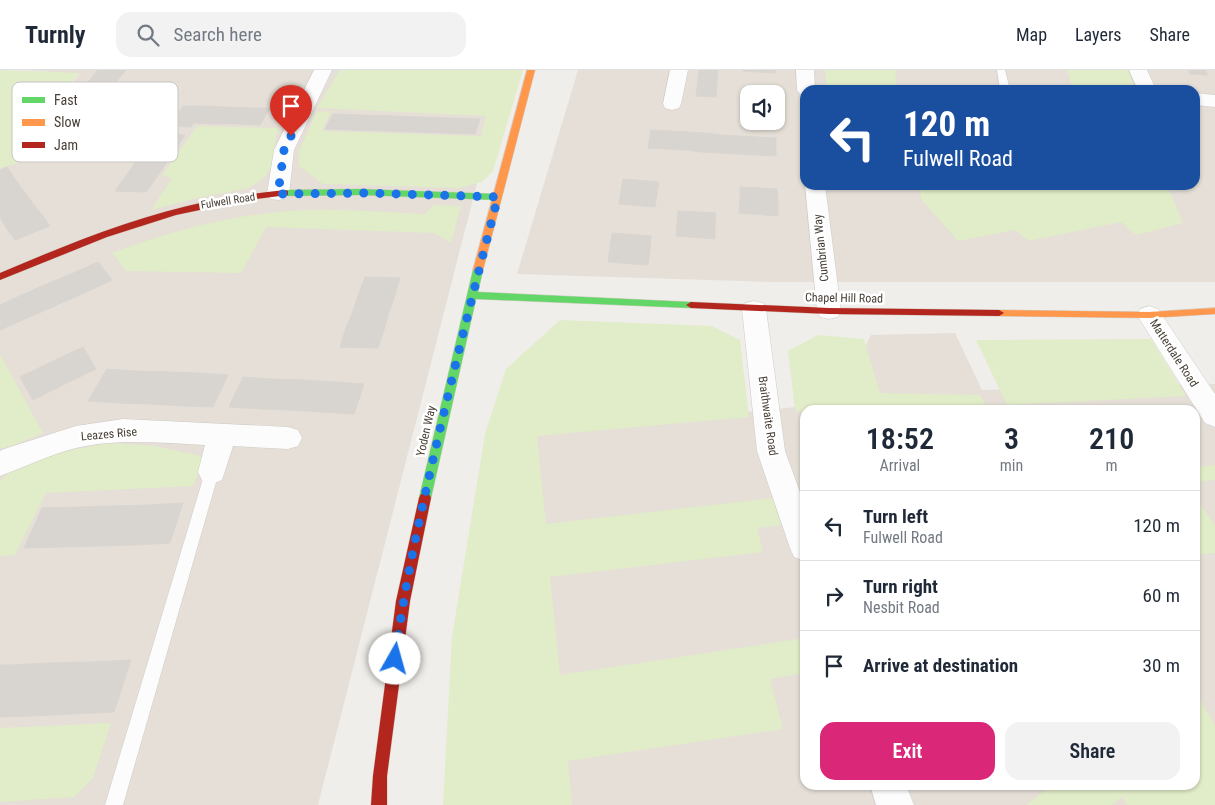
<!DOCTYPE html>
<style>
:root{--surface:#fff;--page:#f2f2f3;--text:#1f2937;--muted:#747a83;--line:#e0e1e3;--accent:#db2777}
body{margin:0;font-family:"Roboto Condensed",sans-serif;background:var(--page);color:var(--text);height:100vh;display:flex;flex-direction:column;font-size:19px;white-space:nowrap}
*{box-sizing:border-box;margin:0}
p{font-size:16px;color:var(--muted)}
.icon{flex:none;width:28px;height:28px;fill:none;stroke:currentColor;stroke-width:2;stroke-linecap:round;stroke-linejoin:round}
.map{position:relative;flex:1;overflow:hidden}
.side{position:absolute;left:800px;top:335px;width:400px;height:385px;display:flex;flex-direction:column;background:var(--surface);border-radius:15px;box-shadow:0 1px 4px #0004}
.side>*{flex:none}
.top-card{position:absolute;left:800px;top:15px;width:400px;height:105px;border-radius:15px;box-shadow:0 1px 4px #0004;background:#1a4fa0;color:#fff;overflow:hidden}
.tools{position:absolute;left:740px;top:15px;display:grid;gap:10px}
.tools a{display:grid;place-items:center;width:45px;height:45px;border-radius:10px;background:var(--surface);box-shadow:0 1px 4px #0004;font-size:25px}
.pin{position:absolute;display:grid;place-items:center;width:42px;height:42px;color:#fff;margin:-51px -21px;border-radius:50% 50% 50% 0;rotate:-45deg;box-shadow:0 0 5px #0007}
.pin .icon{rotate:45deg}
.me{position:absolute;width:55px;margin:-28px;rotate:7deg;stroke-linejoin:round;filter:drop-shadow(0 0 4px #0008)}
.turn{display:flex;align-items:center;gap:18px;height:105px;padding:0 20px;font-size:22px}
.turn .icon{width:65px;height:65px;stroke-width:2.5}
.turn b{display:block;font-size:35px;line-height:42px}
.eta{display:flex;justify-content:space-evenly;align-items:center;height:85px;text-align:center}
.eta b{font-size:30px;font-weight:600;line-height:35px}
.action{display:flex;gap:10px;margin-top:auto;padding:10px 20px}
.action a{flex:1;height:58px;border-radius:15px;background:var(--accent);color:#fff;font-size:20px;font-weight:600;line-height:58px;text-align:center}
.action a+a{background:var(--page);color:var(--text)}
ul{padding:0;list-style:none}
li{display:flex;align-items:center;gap:15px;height:70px;padding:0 20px;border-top:1px solid var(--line)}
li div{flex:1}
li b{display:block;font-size:19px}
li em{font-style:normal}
header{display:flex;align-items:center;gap:30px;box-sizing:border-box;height:70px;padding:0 25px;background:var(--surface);border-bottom:1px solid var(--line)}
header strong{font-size:24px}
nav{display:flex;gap:28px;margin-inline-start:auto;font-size:18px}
.search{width:350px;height:45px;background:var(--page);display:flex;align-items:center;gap:12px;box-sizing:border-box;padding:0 18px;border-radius:15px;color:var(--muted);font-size:19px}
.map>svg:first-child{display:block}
</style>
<header>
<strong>Turnly</strong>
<div class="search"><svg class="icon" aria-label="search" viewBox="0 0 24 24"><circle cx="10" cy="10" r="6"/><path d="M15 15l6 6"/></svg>Search here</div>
<nav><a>Map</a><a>Layers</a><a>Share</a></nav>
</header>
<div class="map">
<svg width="1215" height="735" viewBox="0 0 1215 735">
<rect width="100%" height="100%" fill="#f0eeea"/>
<g fill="#e5dfd7" fill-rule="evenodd">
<polygon points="24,0 506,0 318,735 0,735 0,89 80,4"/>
<path d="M 578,0 L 1215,0 L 1215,212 L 771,212 L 517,204 ZM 805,20 L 1195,20 L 1195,115 L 805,115 ZM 749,24 L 776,24 L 776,51 L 749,51 Z"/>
<path d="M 955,263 L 982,320 L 1215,314 L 1215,735 L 550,735 L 530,364 L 836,333 L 871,265 ZM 805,340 L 1195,340 L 1195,715 L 805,715 Z"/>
</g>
<g fill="#e1ecc8">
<polygon points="0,0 80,3 12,78 31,79 20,92 0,99"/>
<polygon points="340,0 523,0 493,101 482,112 459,118 323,114 299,96 299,82 316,42 331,41 322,61 481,66 486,46 317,38"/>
<polygon points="825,0 895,0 897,20 827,20"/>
<polygon points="1067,0 1128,0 1135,20 1073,20"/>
<polygon points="197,56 278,58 271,97 264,108 249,118 198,128 151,140 172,108 162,106"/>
<polygon points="919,115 1167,115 1183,153 1136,165 1121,152 1029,171 1015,160 958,171 921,129"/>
<path d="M 433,135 L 461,136 L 451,173 L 434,163 L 266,157 L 241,203 L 126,201 L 112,183 C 166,163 222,147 279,142 C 327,137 376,142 425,144 Z"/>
<polygon points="560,250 712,256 740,270 749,347 537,366 546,454 772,428 781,455 757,458 763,482 550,507 560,605 805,568 805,603 770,609 783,659 568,691 572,735 443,735 452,567 485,364 506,299"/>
<polygon points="818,265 864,269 880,323 980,325 988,340 805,340 805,343 795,340 788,281"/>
<polygon points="1151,269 1186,326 1007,335 976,270"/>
<polygon points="0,284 43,363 7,378 0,378"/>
<path d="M 109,373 L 154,376 L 201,386 L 202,395 L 193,416 L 46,423 L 15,485 L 0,486 L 0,411 C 24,385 75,380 109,373 Z"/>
<polygon points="1215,395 1215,410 1195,412 1195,397"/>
<polygon points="1195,427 1215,455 1215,483 1195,485"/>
<polygon points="1195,621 1215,655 1215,735 1127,735 1122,727 1112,735 1026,735 1052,715 1195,715"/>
<polygon points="111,653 93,708 74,727 0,732 0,658"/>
</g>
<g fill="#d8d5d1" stroke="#d9d5d0">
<polygon points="98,0 126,0 121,6 94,5"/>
<polygon points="699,0 718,0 716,27 696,26"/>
<polygon points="743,0 775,0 775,3 743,1"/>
<polygon points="1188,0 1205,0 1208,5 1190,4"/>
<polygon points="94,5 121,6 112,17 85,16"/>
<polygon points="741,21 775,23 775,24 749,24 749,32 741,31"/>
<polygon points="741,31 749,32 749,42 741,41"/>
<polygon points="183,36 204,36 191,57 168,56"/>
<polygon points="204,36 226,37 215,54 193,53"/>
<polygon points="226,37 248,38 238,54 215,54"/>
<polygon points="248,38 270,38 260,55 238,54"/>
<polygon points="333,44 480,49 475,64 325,59"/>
<polygon points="651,60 669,61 667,79 648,78"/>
<polygon points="669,61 687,62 685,80 667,79"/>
<polygon points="687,62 704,63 703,82 685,80"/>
<polygon points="704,63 722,65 721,83 703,82"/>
<polygon points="156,64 185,65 176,79 146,77"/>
<polygon points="722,65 740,66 740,84 721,83"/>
<polygon points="740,66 758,67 758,85 740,84"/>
<polygon points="758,67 776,68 776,86 758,85"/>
<polygon points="136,91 167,92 157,107 126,106"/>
<polygon points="7,97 13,106 0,111 0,100"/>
<polygon points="13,106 20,116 0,124 0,111"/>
<polygon points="126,106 157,107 146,122 115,121"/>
<polygon points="623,109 659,112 657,124 621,121"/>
<polygon points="20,116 27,125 0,136 0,124"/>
<polygon points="740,117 777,119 778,132 740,130"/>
<polygon points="621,121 657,124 655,137 619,134"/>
<polygon points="27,125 34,135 1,149 0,136"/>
<polygon points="740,130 778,132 778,146 739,143"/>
<polygon points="34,135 42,145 7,159 1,149"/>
<polygon points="678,141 716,143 715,156 677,153"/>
<polygon points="42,145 50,156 15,170 7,159"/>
<polygon points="677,153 715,156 715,169 676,166"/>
<polygon points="612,163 651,166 650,180 610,177"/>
<polygon points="610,177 650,180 648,195 608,192"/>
<polygon points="98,192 112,210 84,223 71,204"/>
<polygon points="71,204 84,223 55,236 42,216"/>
<polygon points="365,207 400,208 395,225 359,223"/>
<polygon points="42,216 55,236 25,249 13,229"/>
<polygon points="359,223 395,225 389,242 353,241"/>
<polygon points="13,229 25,249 0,260 0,235"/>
<polygon points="353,241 389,242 384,260 346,258"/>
<polygon points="346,258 384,260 378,278 340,277"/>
<polygon points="83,277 96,299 65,314 51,292"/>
<polygon points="51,292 65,314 33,330 20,307"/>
<polygon points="107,299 137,301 119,333 88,331"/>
<polygon points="137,301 168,302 151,334 119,333"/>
<polygon points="168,302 198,303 182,336 151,334"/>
<polygon points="198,303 228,305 213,337 182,336"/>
<polygon points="243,307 273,309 260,339 229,337"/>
<polygon points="273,309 303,310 291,340 260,339"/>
<polygon points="303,310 334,312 322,342 291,340"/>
<polygon points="334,312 364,314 354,344 322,342"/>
<polygon points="183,433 170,473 134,475 148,435"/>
<polygon points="148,435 134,475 97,476 113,436"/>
<polygon points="113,436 97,476 60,477 78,437"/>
<polygon points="78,437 60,477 24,478 42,438"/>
<polygon points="131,590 114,642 72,644 91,592"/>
<polygon points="91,592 72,644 30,646 51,593"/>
<polygon points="51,593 30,646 0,647 0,618 10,595"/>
<polygon points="0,595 10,595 0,618"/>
</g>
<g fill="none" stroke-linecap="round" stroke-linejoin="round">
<defs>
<g id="lane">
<polygon points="997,0 1005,0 1010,20 1000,20"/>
<polygon points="212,396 217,398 219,402 123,735 105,735 205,402 207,398"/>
</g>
<g id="street">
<polygon points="314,0 332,0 294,80 289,124 285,129 278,130 271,129 267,124 274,80"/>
<polygon points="670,0 688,0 681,34 679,38 672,40 665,38 663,34"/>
<polygon points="796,0 814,0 815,20 805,20 805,25 800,24 797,20"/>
<polygon points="1129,0 1147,0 1156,20 1138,20"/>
<polygon points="1195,23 1215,25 1215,37 1195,35"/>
<polygon points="805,114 825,115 841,241 838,247 829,249 820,247 817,241"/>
<polygon points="754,231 763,233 766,239 785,381 805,436 805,491 794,487 790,478 757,381 742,239 745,233"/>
<polygon points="1149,236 1158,239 1215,324 1215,357 1205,353 1137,245 1140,239"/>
<path d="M 123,349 L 288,357 L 298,360 L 302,368 L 298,376 L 288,379 L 233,376 L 222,410 L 212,414 L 202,410 L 198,402 L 205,375 C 162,373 118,368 76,378 C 49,385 25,397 0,406 L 0,381 L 4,379 L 76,356 Z"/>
<polygon points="870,715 906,715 914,735 876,735"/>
</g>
<g id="fast">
<polygon points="360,119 498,124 502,127 498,130 360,125 285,126 281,123 285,120"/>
<polygon points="478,197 483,200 478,222 691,232 696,235 691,238 476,229 431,428 429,432 425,433 421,432 419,428 473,200"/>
</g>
<g id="slow">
<polygon points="527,0 535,0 483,200 478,203 473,200"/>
<polygon points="1215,238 1215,244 1149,248 999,246 994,243 999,240 1149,242"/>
</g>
<g id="jam">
<path d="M 285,120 L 288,121 L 288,125 L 247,130 L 176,145 L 107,167 L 0,210 L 0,203 C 68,174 137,146 209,131 C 234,126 260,123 285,120 Z"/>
<polygon points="691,232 829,238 999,240 1004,243 999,246 829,244 691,238 686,235"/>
<polygon points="425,423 429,424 431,428 410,531 387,706 387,735 371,735 373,706 396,531 419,428 421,424"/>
</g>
</defs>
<use href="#lane" stroke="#ceccc7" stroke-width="1"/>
<use href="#street" stroke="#ceccc7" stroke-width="1"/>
<use href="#fast" stroke="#d2ccc1" stroke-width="1"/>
<use href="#slow" stroke="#d2ccc1" stroke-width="1"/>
<use href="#jam" stroke="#d2ccc1" stroke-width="1"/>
<use href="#lane" fill="#fdfcfc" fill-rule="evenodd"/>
<use href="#street" fill="#fdfcfc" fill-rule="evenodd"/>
<use href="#fast" fill="#63d668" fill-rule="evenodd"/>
<use href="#slow" fill="#ff974d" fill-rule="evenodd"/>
<use href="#jam" fill="#b3261e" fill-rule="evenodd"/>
</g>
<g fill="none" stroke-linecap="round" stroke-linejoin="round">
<path stroke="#1a73e8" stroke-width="9" stroke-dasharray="0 16.2" d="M 291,66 L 284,80 L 278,124 L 367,123 L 498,127 C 478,203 459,279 441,355 C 423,433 405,510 395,589"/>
</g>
<g text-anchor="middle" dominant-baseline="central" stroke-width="5" stroke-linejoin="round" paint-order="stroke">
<g font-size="11" fill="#473f35" stroke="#fff">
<text transform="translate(228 131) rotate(-9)">Fulwell Road</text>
</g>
<g font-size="12" fill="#473f35" stroke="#fff">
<text transform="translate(821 178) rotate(-96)">Cumbrian Way</text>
<text transform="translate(844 228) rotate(1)">Chapel Hill Road</text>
<text transform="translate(1174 283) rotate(57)">Matterdale Road</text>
<text transform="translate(768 346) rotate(82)">Braithwaite Road</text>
<text transform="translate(426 361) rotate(-77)">Yoden Way</text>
<text transform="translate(109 364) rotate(-5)">Leazes Rise</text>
</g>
</g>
<rect x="12" y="12" width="166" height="80" rx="8" fill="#fff" stroke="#c8c5c2" stroke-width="1"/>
<rect x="22" y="27" width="23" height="6" fill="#63d668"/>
<rect x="22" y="49" width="23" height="7" fill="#ff974d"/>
<rect x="22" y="72" width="23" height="6" fill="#b3261e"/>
<g font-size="14" fill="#473f35">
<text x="54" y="35">Fast</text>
<text x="54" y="57">Slow</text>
<text x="54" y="80">Jam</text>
</g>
</svg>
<div class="tools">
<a><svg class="icon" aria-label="sound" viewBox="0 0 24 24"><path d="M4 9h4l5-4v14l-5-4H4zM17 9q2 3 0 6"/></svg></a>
</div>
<div class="pin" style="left:291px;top:66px;background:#d93025"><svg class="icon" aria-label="arrive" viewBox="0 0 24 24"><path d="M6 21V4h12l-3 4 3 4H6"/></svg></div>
<svg class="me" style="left:395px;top:589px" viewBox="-20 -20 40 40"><circle r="19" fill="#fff"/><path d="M0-13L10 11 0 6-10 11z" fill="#1a73e8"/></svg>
<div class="top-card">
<div class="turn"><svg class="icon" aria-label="left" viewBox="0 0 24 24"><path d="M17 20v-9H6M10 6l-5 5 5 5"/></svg><div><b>120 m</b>Fulwell Road</div></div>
</div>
<section class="side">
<div class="eta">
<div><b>18:52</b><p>Arrival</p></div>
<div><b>3</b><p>min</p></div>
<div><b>210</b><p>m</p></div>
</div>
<ul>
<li><svg class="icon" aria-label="left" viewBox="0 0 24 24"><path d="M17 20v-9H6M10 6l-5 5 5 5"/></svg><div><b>Turn left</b><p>Fulwell Road</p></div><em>120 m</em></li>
<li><svg class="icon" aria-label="right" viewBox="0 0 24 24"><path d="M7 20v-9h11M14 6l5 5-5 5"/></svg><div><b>Turn right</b><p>Nesbit Road</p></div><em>60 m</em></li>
<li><svg class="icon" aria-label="arrive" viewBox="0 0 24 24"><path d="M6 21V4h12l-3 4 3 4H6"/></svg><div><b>Arrive at destination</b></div><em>30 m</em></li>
</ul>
<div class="action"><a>Exit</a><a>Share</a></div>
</section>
</div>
